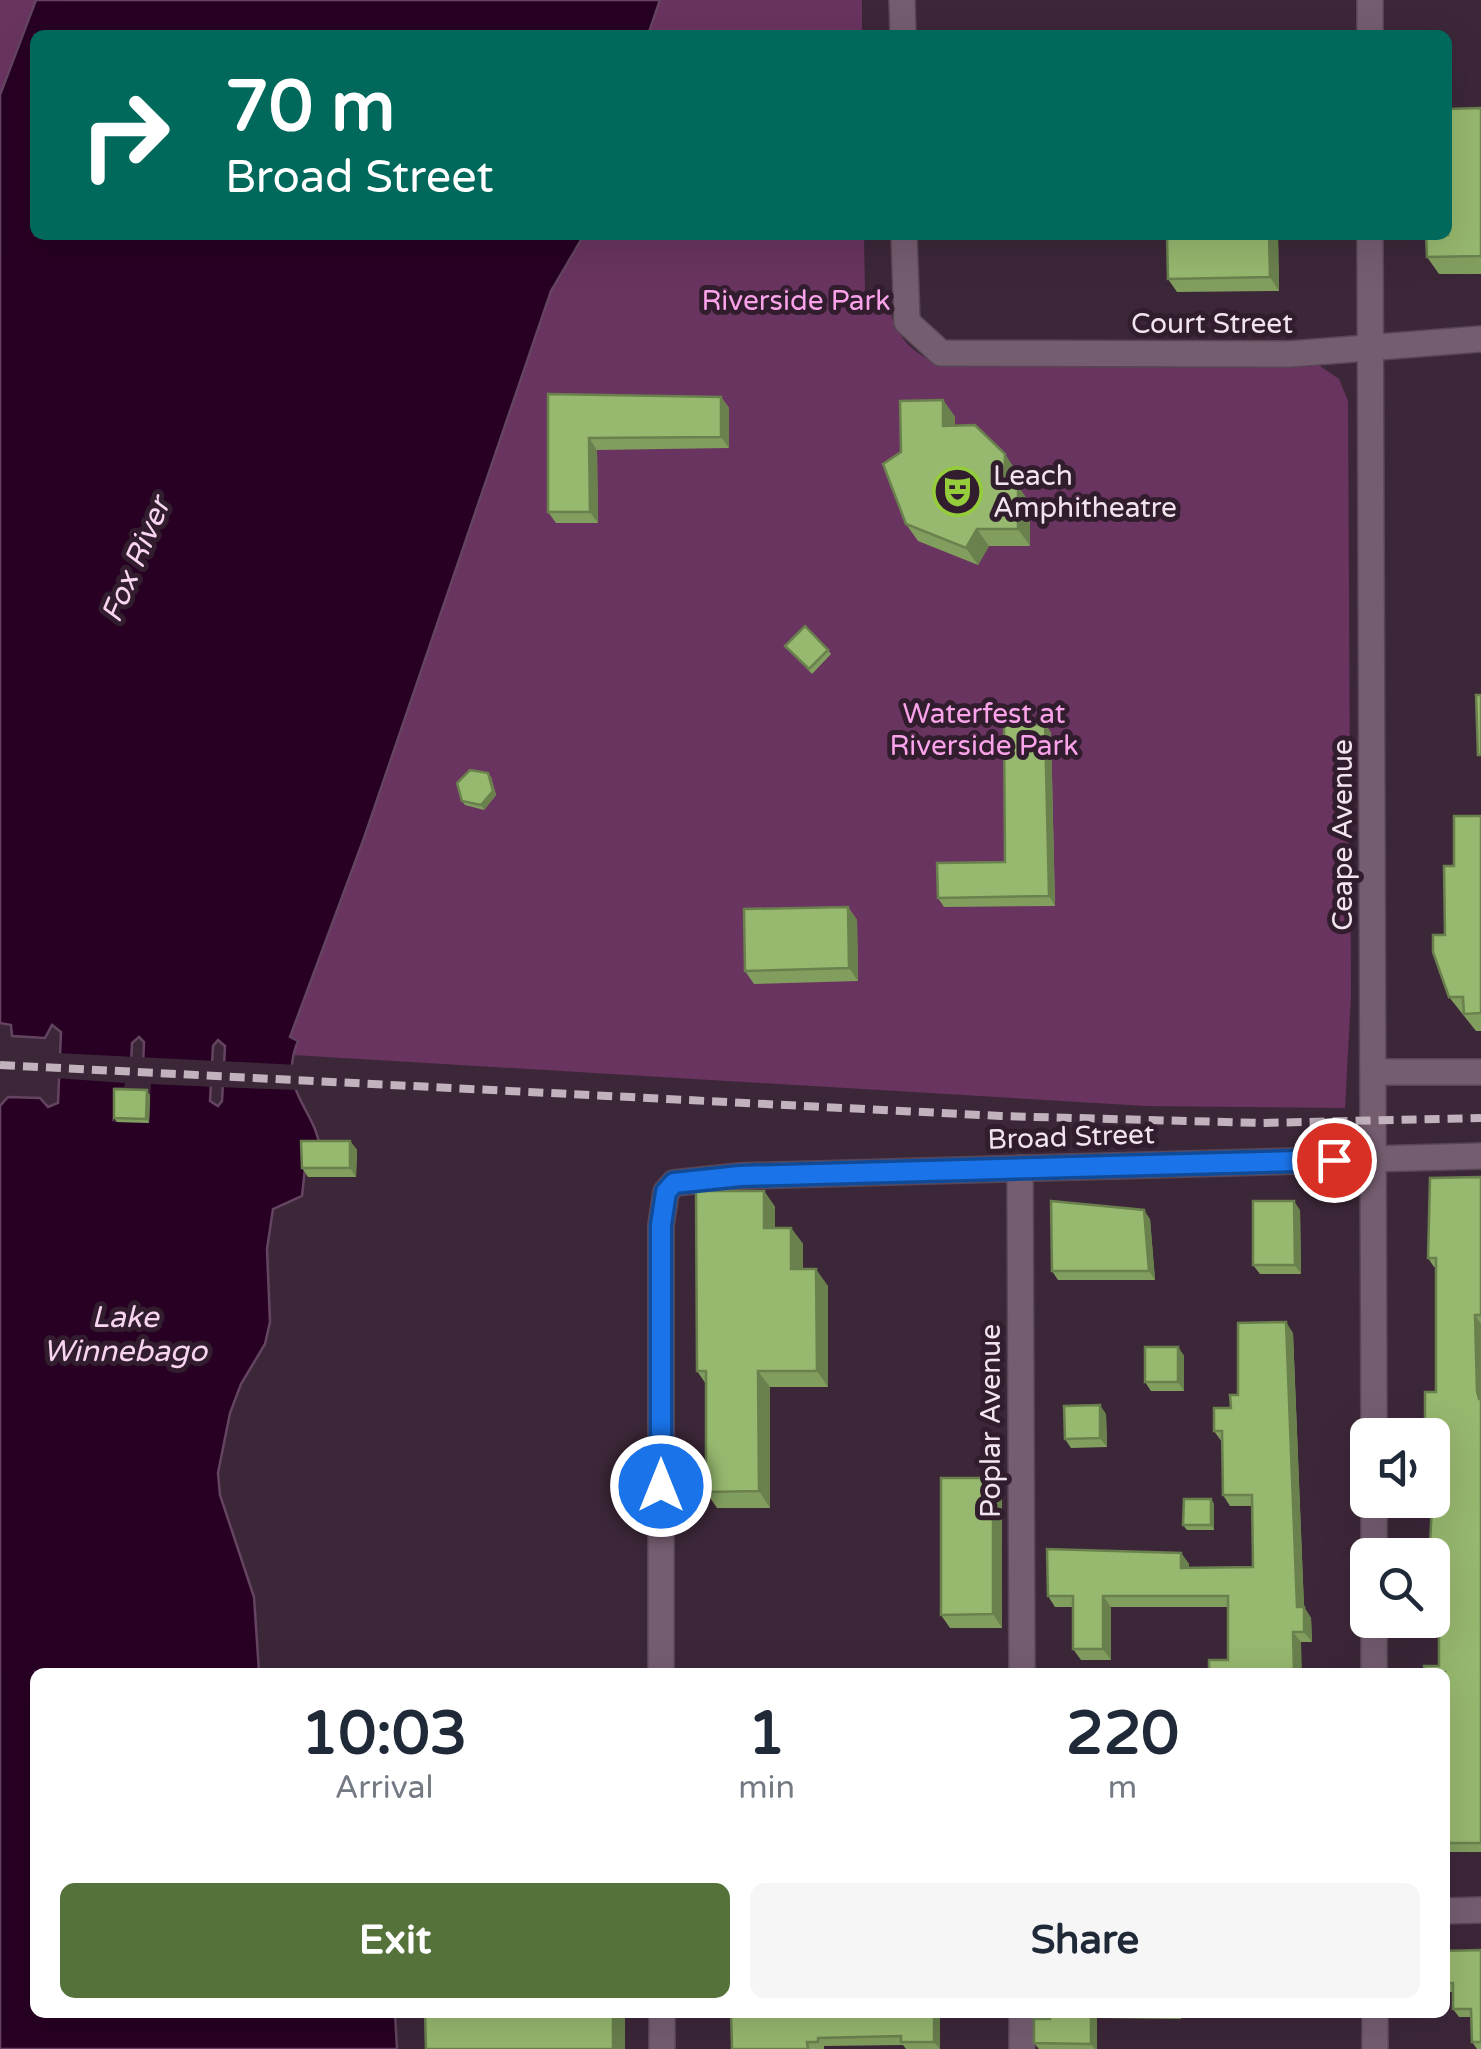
<!DOCTYPE html>
<style>
:root{--surface:#fff;--page:#f6f6f7;--text:#1f2937;--muted:#747a83;--accent:#547239}
body{margin:0;font-family:"Varela Round",sans-serif;background:var(--page);color:var(--text);height:100vh;display:flex;flex-direction:column;font-size:38px;white-space:nowrap}
*{box-sizing:border-box;margin:0}
p{font-size:32px;color:var(--muted)}
.icon{flex:none;width:55px;height:55px;fill:none;stroke:currentColor;stroke-width:2;stroke-linecap:round;stroke-linejoin:round}
.map{position:relative;flex:1;overflow:hidden}
.panel{position:absolute;left:30px;top:1668px;width:1420px;height:350px;display:flex;flex-direction:column;background:var(--surface);border-radius:15px;box-shadow:0 10px 40px #0002}
.panel>*{flex:none}
.hud{position:absolute;left:30px;top:30px;width:1422px;height:210px;border-radius:15px;box-shadow:0 10px 40px #0002;background:#00695c;color:#fff;overflow:hidden}
.controls{position:absolute;left:1350px;top:1418px;display:grid;gap:20px}
.controls a{display:grid;place-items:center;width:100px;height:100px;border-radius:15px;background:var(--surface);box-shadow:0 10px 40px #0002;font-size:50px}
.pin{position:absolute;display:grid;place-items:center;width:85px;height:85px;color:#fff;margin:-42px;border:5px solid #fff;border-radius:50%;box-shadow:0 2px 10px #0007}
.me{position:absolute;width:110px;margin:-55px;rotate:0deg;stroke-linejoin:round;filter:drop-shadow(0 0 8px #0008)}
.turn{display:flex;align-items:center;gap:35px;height:210px;padding:0 30px;font-size:45px}
.turn .icon{width:130px;height:130px;stroke-width:2.5}
.turn b{display:block;font-size:70px;line-height:85px}
.eta{display:flex;justify-content:space-evenly;align-items:center;height:170px;text-align:center}
.eta b{font-size:60px;font-weight:700;line-height:70px}
.action{display:flex;gap:20px;margin-top:auto;padding:20px 30px}
.action a{flex:1;height:115px;border-radius:15px;background:var(--accent);color:#fff;font-size:40px;font-weight:700;line-height:115px;text-align:center}
.action a+a{background:var(--page);color:var(--text)}
.map>svg:first-child{display:block}
</style>
<div class="map">
<svg width="1481" height="2049" viewBox="0 0 1481 2049">
<rect width="100%" height="100%" fill="#3c2738"/>
<g fill="#693460">
<polygon points="0,0 36,0 0,95"/>
<polygon points="660,0 862,0 862,35 648,35"/>
<path d="M 584,235 L 864,235 L 865,292 L 887,293 C 890,328 907,354 943,365 L 1317,364 L 1339,379 L 1348,401 L 1351,995 L 1345,1108 L 1146,1106 L 293,1055 L 298,1041 L 290,1038 L 364,838 L 551,291 Z"/>
</g>
<path fill="#270023" stroke="#644460" stroke-width="2.5" fill-rule="evenodd" d="M 36,0 L 660,0 L 648,35 L 35,35 L 35,235 L 584,235 L 551,291 L 364,838 L 290,1037 L 298,1041 C 277,1091 316,1109 320,1149 L 307,1150 L 302,1196 L 273,1209 L 267,1249 L 270,1322 L 265,1344 L 241,1384 L 230,1413 L 218,1473 L 220,1495 L 254,1597 L 259,1672 L 35,1672 L 35,2012 L 395,2013 L 397,2049 L 0,2049 L 0,1106 L 8,1097 L 40,1098 L 48,1107 L 58,1103 L 61,1032 L 52,1025 L 45,1038 L 12,1036 L 11,1025 L 0,1023 L 0,95 ZM 139,1037 L 144,1042 L 142,1089 L 113,1121 L 130,1088 L 132,1043 ZM 218,1040 L 225,1046 L 222,1101 L 218,1106 L 210,1101 L 213,1046 Z"/>
<g fill="#3c2738">
<polygon points="56,1053 136,1057 134,1092 138,1092 138,1057 216,1061 215,1087 151,1084 149,1123 113,1122 114,1087 124,1087 125,1083 55,1078"/>
<polygon points="219,1061 298,1065 297,1090 217,1087"/>
</g>
<g fill="none" stroke-linecap="round" stroke-linejoin="round">
<defs>
<g id="minor">
<polyline points="902,0 903,35"/>
<polyline points="904,235 907,322 941,353 1290,354 1481,339"/>
<polyline points="1374,1072 1481,1072"/>
<polyline points="1020,1168 1022,1672"/>
<polyline points="661,1672 661,1225 666,1192 674,1183 740,1176 1481,1156"/>
<polyline points="1445,1911 1481,1910"/>
<polyline points="662,2012 662,2049"/>
<polyline points="1022,2012 1022,2049"/>
</g>
<g id="tertiary">
<polyline points="1370,35 1370,0"/>
<polyline points="1370,235 1374,1435"/>
<polyline points="1374,1500 1374,1555"/>
<polyline points="1374,1620 1374,1672"/>
<polyline points="1375,2012 1375,2049"/>
</g>
</defs>
<use href="#minor" stroke="#584655" stroke-width="28"/>
<use href="#tertiary" stroke="#584655" stroke-width="28"/>
<use href="#minor" stroke="#755d70" stroke-width="25"/>
<use href="#tertiary" stroke="#755d70" stroke-width="25"/>
<polyline stroke="#c2b2be" stroke-width="8" stroke-dasharray="15 8" stroke-linecap="butt" points="0,1065 1001,1116 1261,1123 1481,1118"/>
</g>
<g fill="#829e5f">
<polygon points="1481,108 1481,274 1439,274 1427,257"/>
<polygon points="1167,235 1278,235 1279,291 1177,292 1168,279"/>
<polygon points="548,394 721,397 729,408 729,448 597,450 598,523 556,523 548,512"/>
<polygon points="943,400 955,417 955,425 1017,472 1017,486 1030,503 1030,546 989,546 978,565 918,541 906,524 901,452"/>
<polygon points="785,646 828,650 831,654 812,674"/>
<polygon points="1045,724 1051,733 1055,906 944,907 938,898 1005,862"/>
<polygon points="488,773 491,777 496,795 484,810 465,805 462,801"/>
<polygon points="1481,816 1481,1031 1476,1031 1449,997 1445,935 1454,866"/>
<polygon points="848,907 857,920 858,981 754,984 745,971"/>
<polygon points="150,1095 149,1123 117,1122 114,1118"/>
<polygon points="350,1141 357,1150 356,1177 308,1177 302,1168"/>
<polygon points="1481,1177 1481,1852 1448,1852 1445,1847 1445,1672 1439,1666 1443,1607 1443,1551 1437,1552 1430,1543 1432,1435 1436,1392 1436,1267 1434,1267 1428,1258"/>
<polygon points="764,1191 775,1207 775,1228 791,1228 803,1244 803,1269 828,1286 828,1387 770,1387 770,1508 717,1508 706,1492 706,1384 697,1371"/>
<polygon points="1300,1210 1301,1274 1260,1274 1253,1265"/>
<polygon points="1150,1219 1155,1280 1058,1280 1052,1271"/>
<polygon points="1293,1333 1304,1607 1311,1618 1312,1642 1301,1642 1228,1660 1228,1607 1111,1607 1111,1660 1081,1660 1073,1649 1073,1607 1055,1607 1048,1596 1181,1553 1189,1564 1189,1568 1253,1567 1252,1506 1230,1506 1223,1495 1222,1442 1214,1431 1238,1395"/>
<polygon points="1178,1347 1184,1356 1184,1391 1151,1391 1145,1382"/>
<polygon points="1106,1414 1107,1447 1071,1448 1065,1439"/>
<polygon points="993,1478 1002,1491 1002,1628 950,1628 941,1615"/>
<polygon points="1211,1499 1214,1504 1214,1530 1187,1530 1183,1525"/>
<polygon points="1481,1950 1481,2049 1477,2049 1472,2042 1472,2017 1459,2017 1453,2009 1453,1992 1445,1992 1445,1951"/>
<polygon points="940,2012 940,2049 906,2049 903,2045 824,2046 824,2049 732,2049"/>
<polygon points="1050,2012 1181,2012 1181,2019 1097,2018 1097,2049 1039,2049 1034,2043 1050,2019"/>
</g>
<g fill="#6a814e">
<polygon points="1269,235 1278,235 1279,291 1270,277"/>
<polygon points="721,397 729,408 729,448 721,437"/>
<polygon points="943,400 955,417 955,443 943,426"/>
<polygon points="589,438 597,450 598,523 590,512"/>
<polygon points="1005,454 1017,472 1016,503 1004,486"/>
<polygon points="1018,486 1030,503 1030,546 1018,529"/>
<polygon points="977,529 989,546 978,565 966,548"/>
<polygon points="1045,724 1051,733 1055,906 1049,896"/>
<polygon points="488,773 491,777 496,795 484,810 481,805"/>
<polygon points="848,907 857,920 858,981 849,968"/>
<polygon points="147,1090 150,1095 149,1123 146,1119"/>
<polygon points="350,1141 357,1150 356,1177 350,1168"/>
<polygon points="764,1191 775,1207 775,1245 764,1228"/>
<polygon points="1294,1201 1300,1210 1301,1274 1295,1265"/>
<polygon points="1144,1210 1150,1219 1155,1280 1149,1271"/>
<polygon points="791,1228 803,1244 803,1286 791,1269"/>
<polygon points="816,1269 828,1286 828,1387 817,1371"/>
<polygon points="1475,1315 1481,1324 1481,1401 1477,1391"/>
<polygon points="1286,1322 1293,1333 1304,1607 1311,1618 1312,1642 1304,1632 1297,1607"/>
<polygon points="1178,1347 1184,1356 1184,1391 1178,1382"/>
<polygon points="758,1371 770,1387 770,1508 759,1491"/>
<polygon points="1100,1405 1106,1414 1107,1447 1100,1438"/>
<polygon points="993,1478 1002,1491 1002,1628 993,1614"/>
<polygon points="1211,1499 1214,1504 1214,1530 1211,1525"/>
<polygon points="1181,1553 1189,1564 1189,1579 1181,1568"/>
<polygon points="1103,1596 1111,1607 1111,1660 1103,1649"/>
<polygon points="1293,1632 1301,1642 1302,1672 1294,1672"/>
<rect x="613" y="2012" width="12" height="37"/>
<polygon points="934,2012 940,2012 940,2049 934,2042"/>
<polygon points="1091,2012 1093,2012 1097,2018 1097,2049 1095,2049 1091,2044"/>
</g>
<g fill="#97b86f" stroke="#6a814e" stroke-width="2.5">
<polygon points="1481,108 1481,256 1427,257 1426,235 1448,235 1448,109"/>
<polygon points="1167,235 1269,235 1270,277 1168,279"/>
<polygon points="548,394 721,397 721,437 589,438 590,512 548,512"/>
<polygon points="943,400 943,426 975,425 1005,454 1004,486 1018,486 1018,529 977,529 966,548 906,524 883,464 901,452 900,401"/>
<polygon points="805,626 828,650 809,669 785,646"/>
<polygon points="1476,695 1481,695 1481,755 1478,755"/>
<polygon points="1045,724 1049,896 938,898 937,863 1005,862 1004,725"/>
<polygon points="470,770 488,773 493,791 481,805 462,801 457,783"/>
<polygon points="1454,816 1481,816 1481,1013 1464,1014 1463,997 1449,997 1433,952 1433,935 1445,935 1444,866 1454,866"/>
<polygon points="848,907 849,968 745,971 744,909"/>
<polygon points="114,1089 147,1090 146,1119 114,1118"/>
<polygon points="301,1141 350,1141 350,1168 302,1168"/>
<polygon points="1481,1177 1481,1315 1475,1315 1477,1391 1479,1399 1481,1399 1481,1843 1445,1843 1445,1672 1425,1672 1424,1666 1439,1666 1439,1607 1443,1607 1443,1543 1430,1543 1434,1469 1432,1435 1425,1435 1425,1392 1436,1392 1436,1258 1428,1258 1430,1178"/>
<polygon points="696,1191 764,1191 764,1228 791,1228 791,1269 816,1269 817,1371 758,1371 759,1491 706,1492 706,1371 697,1371"/>
<polygon points="1051,1201 1144,1210 1149,1271 1052,1271"/>
<polygon points="1253,1201 1294,1201 1295,1265 1253,1265"/>
<polygon points="1286,1322 1297,1607 1304,1607 1304,1632 1293,1632 1294,1672 1209,1672 1209,1660 1228,1660 1228,1596 1103,1596 1103,1649 1073,1649 1073,1596 1048,1596 1047,1549 1181,1553 1181,1568 1253,1567 1252,1495 1223,1495 1222,1431 1214,1431 1214,1408 1231,1408 1230,1395 1238,1395 1238,1323"/>
<rect x="1145" y="1347" width="33" height="35"/>
<polygon points="1100,1405 1100,1438 1065,1439 1064,1406"/>
<polygon points="941,1478 993,1478 993,1614 941,1615"/>
<polygon points="1184,1499 1211,1499 1211,1525 1183,1525"/>
<polygon points="1481,1950 1481,2042 1472,2042 1471,2009 1453,2009 1453,1983 1445,1984 1445,1951"/>
<polygon points="425,2012 613,2012 613,2049 426,2049"/>
<polygon points="731,2012 934,2012 934,2042 901,2042 901,2036 818,2038 818,2042 807,2042 808,2049 732,2049"/>
<polygon points="1050,2012 1091,2012 1091,2044 1034,2043 1034,2019 1050,2019"/>
</g>
<g fill="none" stroke-linecap="round" stroke-linejoin="round">
<defs>
<polyline id="route" points="661,1486 661,1225 666,1192 674,1183 740,1176 1334,1160"/>
</defs>
<use href="#route" stroke="#114b97" stroke-width="25"/>
<use href="#route" stroke="#1a73e8" stroke-width="18"/>
</g>
<defs>
<symbol id="theatre-ring" viewBox="-11 -11 22 22"><circle r="9.5" fill="#311d2d" stroke="#94cc3c" stroke-width="1.5"/><path d="M-5-5.5Q0-4 5-5.5V0Q5 5 0 6Q-5 5-5 0ZM-3.3-2.5H-1v1.5H-3.3ZM1-2.5H3.3v1.5H1ZM-2.8 1Q0 5.5 2.8 1Z" fill="#94cc3c"/></symbol>
</defs>
<g fill-rule="evenodd">
<use href="#theatre-ring" x="930" y="464" width="55" height="55"/>
</g>
<g text-anchor="middle" dominant-baseline="central" stroke-width="10" stroke-linejoin="round" paint-order="stroke">
<g font-size="28" fill="#faa3ea" stroke="#311d2d">
<text x="796" y="301">Riverside Park</text>
<text x="984" y="714">Waterfest at<tspan x="984" dy="32">Riverside Park</tspan></text>
</g>
<g font-size="28" fill="#f2e4ee" stroke="#311d2d">
<text x="1212" y="324">Court Street</text>
<text transform="translate(1343 835) rotate(-90)">Ceape Avenue</text>
<text transform="translate(1071 1137) rotate(-2)">Broad Street</text>
<text transform="translate(991 1421) rotate(-90)">Poplar Avenue</text>
</g>
<g font-size="28" fill="#f2e4ee" stroke="#311d2d" text-anchor="start">
<text x="993" y="476">Leach<tspan x="993" dy="32">Amphitheatre</tspan></text>
</g>
<g font-size="30" font-style="italic" fill="#f8d4f0" stroke="#311d2d">
<text transform="translate(136 560) rotate(-67)">Fox River</text>
<text x="125" y="1317">Lake<tspan x="125" dy="34">Winnebago</tspan></text>
</g>
</g>
</svg>
<div class="controls">
<a><svg class="icon" aria-label="sound" viewBox="0 0 24 24"><path d="M4 9h4l5-4v14l-5-4H4zM17 9q2 3 0 6"/></svg></a>
<a><svg class="icon" aria-label="search" viewBox="0 0 24 24"><circle cx="10" cy="10" r="6"/><path d="M15 15l6 6"/></svg></a>
</div>
<div class="pin" style="left:1334px;top:1160px;background:#d93025"><svg class="icon" aria-label="arrive" viewBox="0 0 24 24"><path d="M6 21V4h12l-3 4 3 4H6"/></svg></div>
<svg class="me" style="left:661px;top:1486px" viewBox="-20 -20 40 40"><circle r="17" fill="#1a73e8" stroke="#fff" stroke-width="3"/><path d="M0-11L8 9 0 5-8 9z" fill="#fff"/></svg>
<div class="hud">
<div class="turn"><svg class="icon" aria-label="right" viewBox="0 0 24 24"><path d="M7 20v-9h11M14 6l5 5-5 5"/></svg><div><b>70 m</b>Broad Street</div></div>
</div>
<section class="panel">
<div class="eta">
<div><b>10:03</b><p>Arrival</p></div>
<div><b>1</b><p>min</p></div>
<div><b>220</b><p>m</p></div>
</div>
<div class="action"><a>Exit</a><a>Share</a></div>
</section>
</div>
